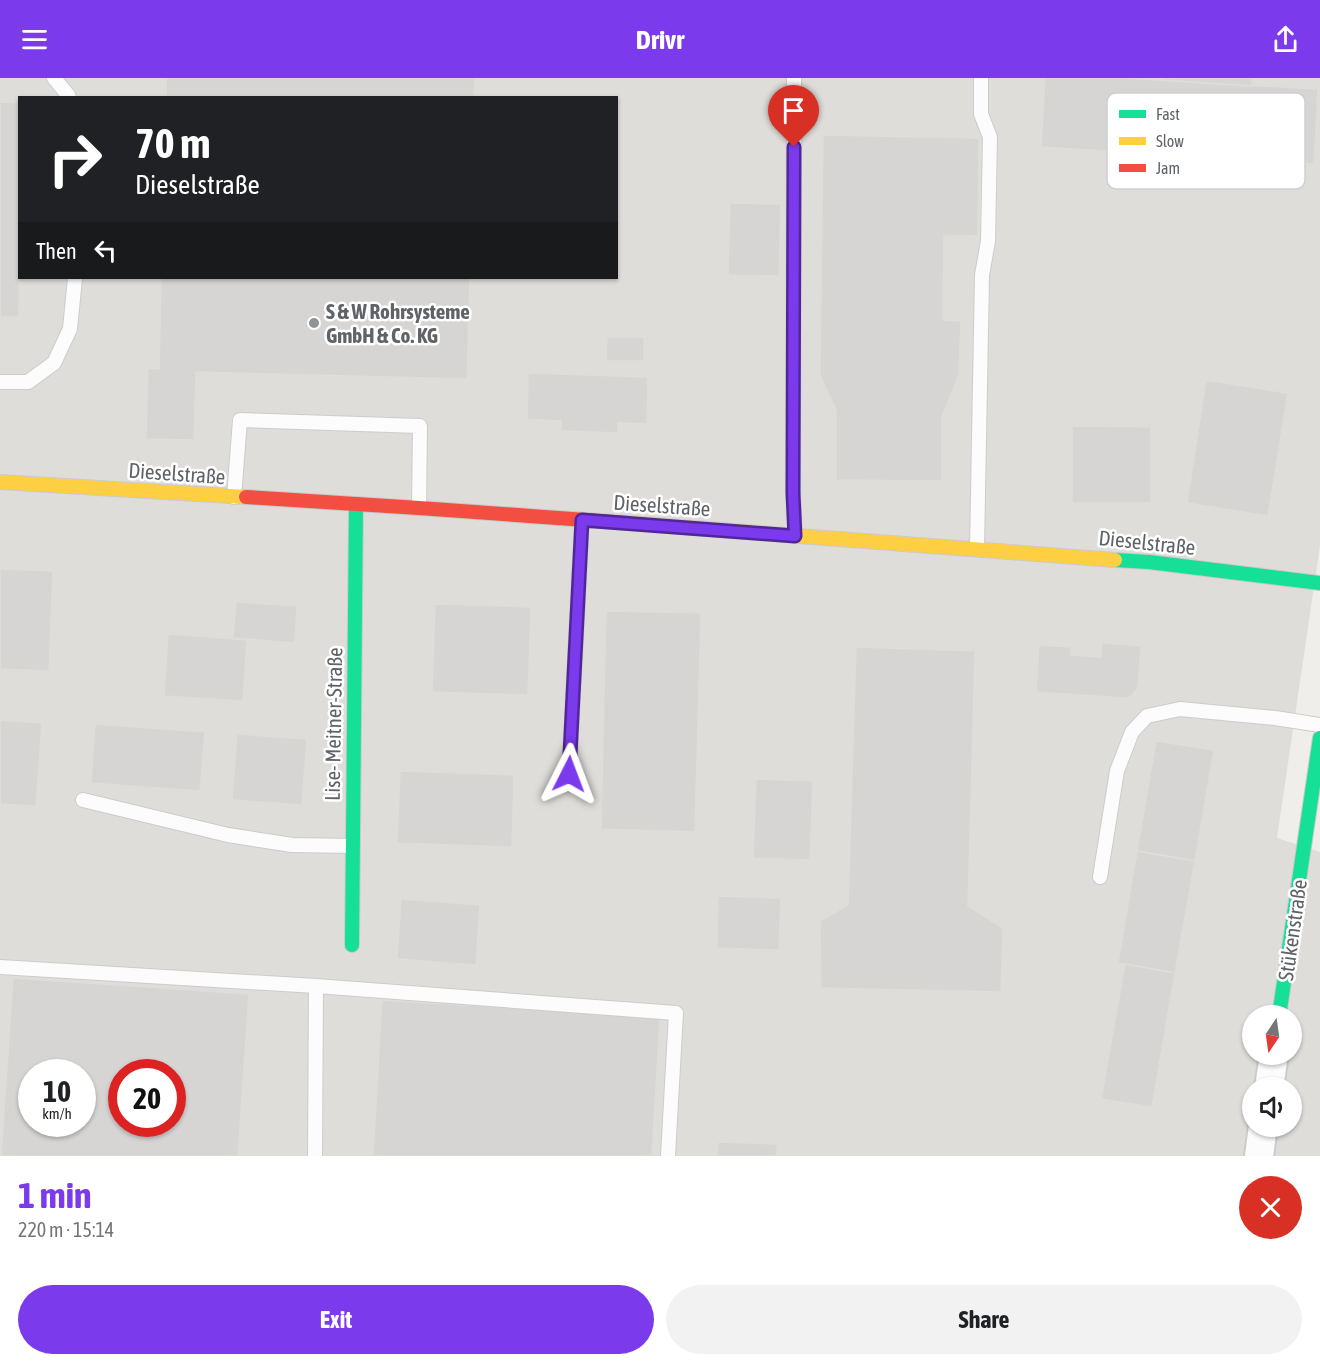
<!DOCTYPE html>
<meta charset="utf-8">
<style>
:root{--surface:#fff;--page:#f2f2f2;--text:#202124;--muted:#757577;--accent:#7c3aed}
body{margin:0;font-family:"Asap Condensed",sans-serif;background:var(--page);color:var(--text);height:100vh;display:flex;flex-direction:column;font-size:22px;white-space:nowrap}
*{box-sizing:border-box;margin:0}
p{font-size:20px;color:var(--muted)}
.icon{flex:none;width:33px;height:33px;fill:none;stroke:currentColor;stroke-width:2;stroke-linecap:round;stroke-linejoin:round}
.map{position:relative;height:1078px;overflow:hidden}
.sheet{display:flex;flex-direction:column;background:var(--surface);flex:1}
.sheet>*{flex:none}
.guide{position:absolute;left:18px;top:18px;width:600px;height:183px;border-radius:0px;box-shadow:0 2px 4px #0004;background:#202124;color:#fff;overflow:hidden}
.needle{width:39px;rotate:193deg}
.controls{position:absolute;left:1242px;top:927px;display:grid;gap:12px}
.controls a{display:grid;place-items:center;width:60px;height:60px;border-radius:50%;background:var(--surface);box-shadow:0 2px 4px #0004;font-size:30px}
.speed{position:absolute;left:18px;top:981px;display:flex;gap:12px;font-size:30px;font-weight:700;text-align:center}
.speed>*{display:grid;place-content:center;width:78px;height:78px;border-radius:50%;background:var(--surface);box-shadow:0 2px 4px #0004;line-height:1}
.speed small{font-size:15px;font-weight:400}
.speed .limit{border:9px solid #d22;background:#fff;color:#111}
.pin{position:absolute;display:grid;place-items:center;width:51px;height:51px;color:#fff;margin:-62px -26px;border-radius:50% 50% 50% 0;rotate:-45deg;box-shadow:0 0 6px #0007}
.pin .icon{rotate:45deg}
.me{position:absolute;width:66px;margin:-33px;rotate:3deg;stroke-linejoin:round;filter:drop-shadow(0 0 4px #0008)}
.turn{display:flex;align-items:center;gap:21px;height:126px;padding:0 18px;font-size:27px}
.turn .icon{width:78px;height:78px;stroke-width:2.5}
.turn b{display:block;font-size:42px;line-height:51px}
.then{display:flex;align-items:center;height:57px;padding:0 18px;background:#0003;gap:12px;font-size:22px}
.round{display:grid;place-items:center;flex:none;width:63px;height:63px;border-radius:32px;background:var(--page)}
.overview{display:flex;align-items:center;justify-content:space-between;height:102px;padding:0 18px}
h1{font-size:36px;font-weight:700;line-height:45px;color:var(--accent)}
.primary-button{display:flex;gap:12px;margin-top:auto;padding:12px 18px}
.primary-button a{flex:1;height:69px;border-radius:36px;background:var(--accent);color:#fff;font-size:24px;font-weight:700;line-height:69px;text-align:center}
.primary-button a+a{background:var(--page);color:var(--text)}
header{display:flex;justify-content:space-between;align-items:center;height:78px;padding:0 18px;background:var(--accent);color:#fff;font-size:27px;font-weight:700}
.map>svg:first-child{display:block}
</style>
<header><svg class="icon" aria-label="menu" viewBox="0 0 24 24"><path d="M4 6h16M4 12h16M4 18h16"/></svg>Drivr<svg class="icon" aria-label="share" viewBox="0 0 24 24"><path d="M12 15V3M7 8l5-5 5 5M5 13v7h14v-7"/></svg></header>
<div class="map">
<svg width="1320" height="1078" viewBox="0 0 1320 1078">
<rect width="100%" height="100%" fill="#efeeea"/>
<path fill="#dfddda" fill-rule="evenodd" d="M 0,0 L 1320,0 L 1320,468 L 1277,760 L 1320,774 L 1320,1078 L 0,1078 ZM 20,20 L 616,20 L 616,200 L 20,200 ZM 1252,938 L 1292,938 L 1292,976 L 1252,976 ZM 32,994 L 82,994 L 82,1046 L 32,1046 ZM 122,994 L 172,994 L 172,1046 L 122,1046 ZM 1252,1010 L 1292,1010 L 1292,1048 L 1252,1048 Z"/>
<g fill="#d6d5d3" stroke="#deddd9" stroke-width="1.5" fill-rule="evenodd">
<polygon points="166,0 475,0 474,20 166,20"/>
<polygon points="1045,0 1125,0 1318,11 1314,86 1041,69"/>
<polygon points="1163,0 1252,0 1252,8 1163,2"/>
<polygon points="0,24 20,25 19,239 0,239"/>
<polygon points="823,57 979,60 978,158 944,157 943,242 961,243 959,296 942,339 942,403 836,402 836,332 820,297"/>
<polygon points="730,125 781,126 779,198 728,197"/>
<polygon points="161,200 470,200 467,301 196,294 194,362 146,361 148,290 159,291"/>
<polygon points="607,259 644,259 644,283 606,283"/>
<polygon points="528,295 648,299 647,346 618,345 618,355 561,353 561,343 527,341"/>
<polygon points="1206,302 1288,315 1268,438 1187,425"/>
<polygon points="1072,348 1151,349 1151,425 1072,425"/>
<polygon points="0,491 53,493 49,593 0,591"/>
<polygon points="236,524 297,528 295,565 233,560"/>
<polygon points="435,526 531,529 528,617 432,614"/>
<polygon points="606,533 701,535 695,754 601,751"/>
<polygon points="168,556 247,562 243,623 164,618"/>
<polygon points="1102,565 1141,568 1138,609 1132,618 1124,620 1036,614 1039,567 1071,569 1071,577 1101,579"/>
<polygon points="856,569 975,573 968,828 1003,850 1001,914 821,910 820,843 848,827"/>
<polygon points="0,642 42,645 36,728 0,726"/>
<polygon points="95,646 205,654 200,713 91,705"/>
<polygon points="237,656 307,661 302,727 232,722"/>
<polygon points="1156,663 1214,672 1195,783 1137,773"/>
<polygon points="400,693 514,697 512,769 397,765"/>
<polygon points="756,701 813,703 810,782 753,780"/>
<polygon points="1137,773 1195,783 1175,895 1118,885"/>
<polygon points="718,818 781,820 779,872 717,870"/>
<polygon points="401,821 480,827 476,887 397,881"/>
<polygon points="1125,886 1175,895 1152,1029 1101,1021"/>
<path d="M 13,900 L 249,916 L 238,1078 L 1,1078 ZM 32,994 L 82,994 L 82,1046 L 32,1046 ZM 122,994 L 172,994 L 172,1046 L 122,1046 Z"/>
<polygon points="382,922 660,939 652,1078 373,1078"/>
<polygon points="718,1064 777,1066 777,1078 717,1078"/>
</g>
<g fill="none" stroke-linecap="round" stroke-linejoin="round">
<defs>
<g id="lane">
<polyline points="54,0 68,17 69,20"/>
<polyline points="794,0 793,415 795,458"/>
<polyline points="0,304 28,304 54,285 70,251 75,200"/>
<polyline points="234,419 240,342 420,348 419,430"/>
<polyline points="977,471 982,197 988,163 990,59 981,36 981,0"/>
<polyline points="569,696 582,442"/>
<polyline points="83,722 228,757 292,767 352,768"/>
<polyline points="1100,799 1117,693 1132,654 1147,638 1180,631 1275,640 1320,647"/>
<polyline points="0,889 316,908 676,935 668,1078"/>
<polyline points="315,1078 316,908"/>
</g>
<g id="street">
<polyline points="1269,1010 1274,976"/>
<polyline points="1259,1078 1263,1048"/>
</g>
<g id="fast">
<polyline points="1115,482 1149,484 1320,505"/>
<polyline points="352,867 356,426"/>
<polyline points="1279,938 1320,660"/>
</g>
<g id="slow">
<polyline points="0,404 246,419"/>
<polyline points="628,445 1115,482"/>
</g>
<polyline id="jam" points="246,419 419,430 628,445"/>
</defs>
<use href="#lane" stroke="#cbcccc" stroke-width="16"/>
<use href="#street" stroke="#cbcccc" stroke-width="32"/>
<use href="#fast" stroke="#cacacb" stroke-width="16"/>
<use href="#slow" stroke="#cacacb" stroke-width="16"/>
<use href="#jam" stroke="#cacacb" stroke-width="16"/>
<use href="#lane" stroke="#fdfcfc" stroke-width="14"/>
<use href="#street" stroke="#fdfcfc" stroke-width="28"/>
<use href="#fast" stroke="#16e098" stroke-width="14"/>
<use href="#slow" stroke="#ffcf43" stroke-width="14"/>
<use href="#jam" stroke="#f24e42" stroke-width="14"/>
</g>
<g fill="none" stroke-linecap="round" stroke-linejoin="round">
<defs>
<polyline id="route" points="569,696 582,442 795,458 793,415 794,69"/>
</defs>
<use href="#route" stroke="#51269a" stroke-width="15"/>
<use href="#route" stroke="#7c3aed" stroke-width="10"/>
</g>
<circle fill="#919496" stroke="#fff" stroke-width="2" cx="314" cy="245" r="6"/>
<g text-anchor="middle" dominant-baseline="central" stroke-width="5" stroke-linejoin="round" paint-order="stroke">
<g font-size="21" font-weight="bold" fill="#5f6368" stroke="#fff" text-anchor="start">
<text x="326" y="233">S &amp; W Rohrsysteme<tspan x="326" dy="24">GmbH &amp; Co. KG</tspan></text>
</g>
<g font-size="21" fill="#5f6368" stroke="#fff">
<text transform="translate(177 395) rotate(4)">Dieselstraße</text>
<text transform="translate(662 427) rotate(4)">Dieselstraße</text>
<text transform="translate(1147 464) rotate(6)">Dieselstraße</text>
<text transform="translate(333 646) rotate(-89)">Lise- Meitner-Straße</text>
<text transform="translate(1292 852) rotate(-82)">Stükenstraße</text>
</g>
</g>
<rect x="1107" y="15" width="198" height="96" rx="9" fill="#fff" stroke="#cfd0d2" stroke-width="1.5"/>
<rect x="1119" y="32" width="27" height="8" fill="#16e098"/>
<rect x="1119" y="59" width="27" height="8" fill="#ffcf43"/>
<rect x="1119" y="86" width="27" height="8" fill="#f24e42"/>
<g font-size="16" fill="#5f6368">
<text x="1156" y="42">Fast</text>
<text x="1156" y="69">Slow</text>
<text x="1156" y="96">Jam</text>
</g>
</svg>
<div class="controls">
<a><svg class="needle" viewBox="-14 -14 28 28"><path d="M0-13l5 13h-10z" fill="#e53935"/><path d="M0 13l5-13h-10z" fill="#757577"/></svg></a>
<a><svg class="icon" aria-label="sound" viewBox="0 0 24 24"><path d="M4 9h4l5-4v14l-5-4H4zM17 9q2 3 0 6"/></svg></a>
</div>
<div class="speed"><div>10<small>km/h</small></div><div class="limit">20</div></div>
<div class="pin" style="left:794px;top:69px;background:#d93025"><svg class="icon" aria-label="arrive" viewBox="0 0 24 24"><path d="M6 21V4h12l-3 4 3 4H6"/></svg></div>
<svg class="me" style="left:569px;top:696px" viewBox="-20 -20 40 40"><path d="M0-17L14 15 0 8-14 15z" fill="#7c3aed" stroke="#fff" stroke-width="4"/></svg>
<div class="guide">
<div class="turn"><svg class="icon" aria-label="right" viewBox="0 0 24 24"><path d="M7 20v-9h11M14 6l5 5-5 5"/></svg><div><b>70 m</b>Dieselstraße</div></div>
<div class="then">Then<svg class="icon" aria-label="left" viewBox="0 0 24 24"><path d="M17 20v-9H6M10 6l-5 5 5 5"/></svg></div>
</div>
</div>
<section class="sheet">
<div class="overview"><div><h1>1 min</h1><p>220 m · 15:14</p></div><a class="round" style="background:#d93025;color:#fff"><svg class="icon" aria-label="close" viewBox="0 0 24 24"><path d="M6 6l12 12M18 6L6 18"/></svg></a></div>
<div class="primary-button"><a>Exit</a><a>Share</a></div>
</section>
